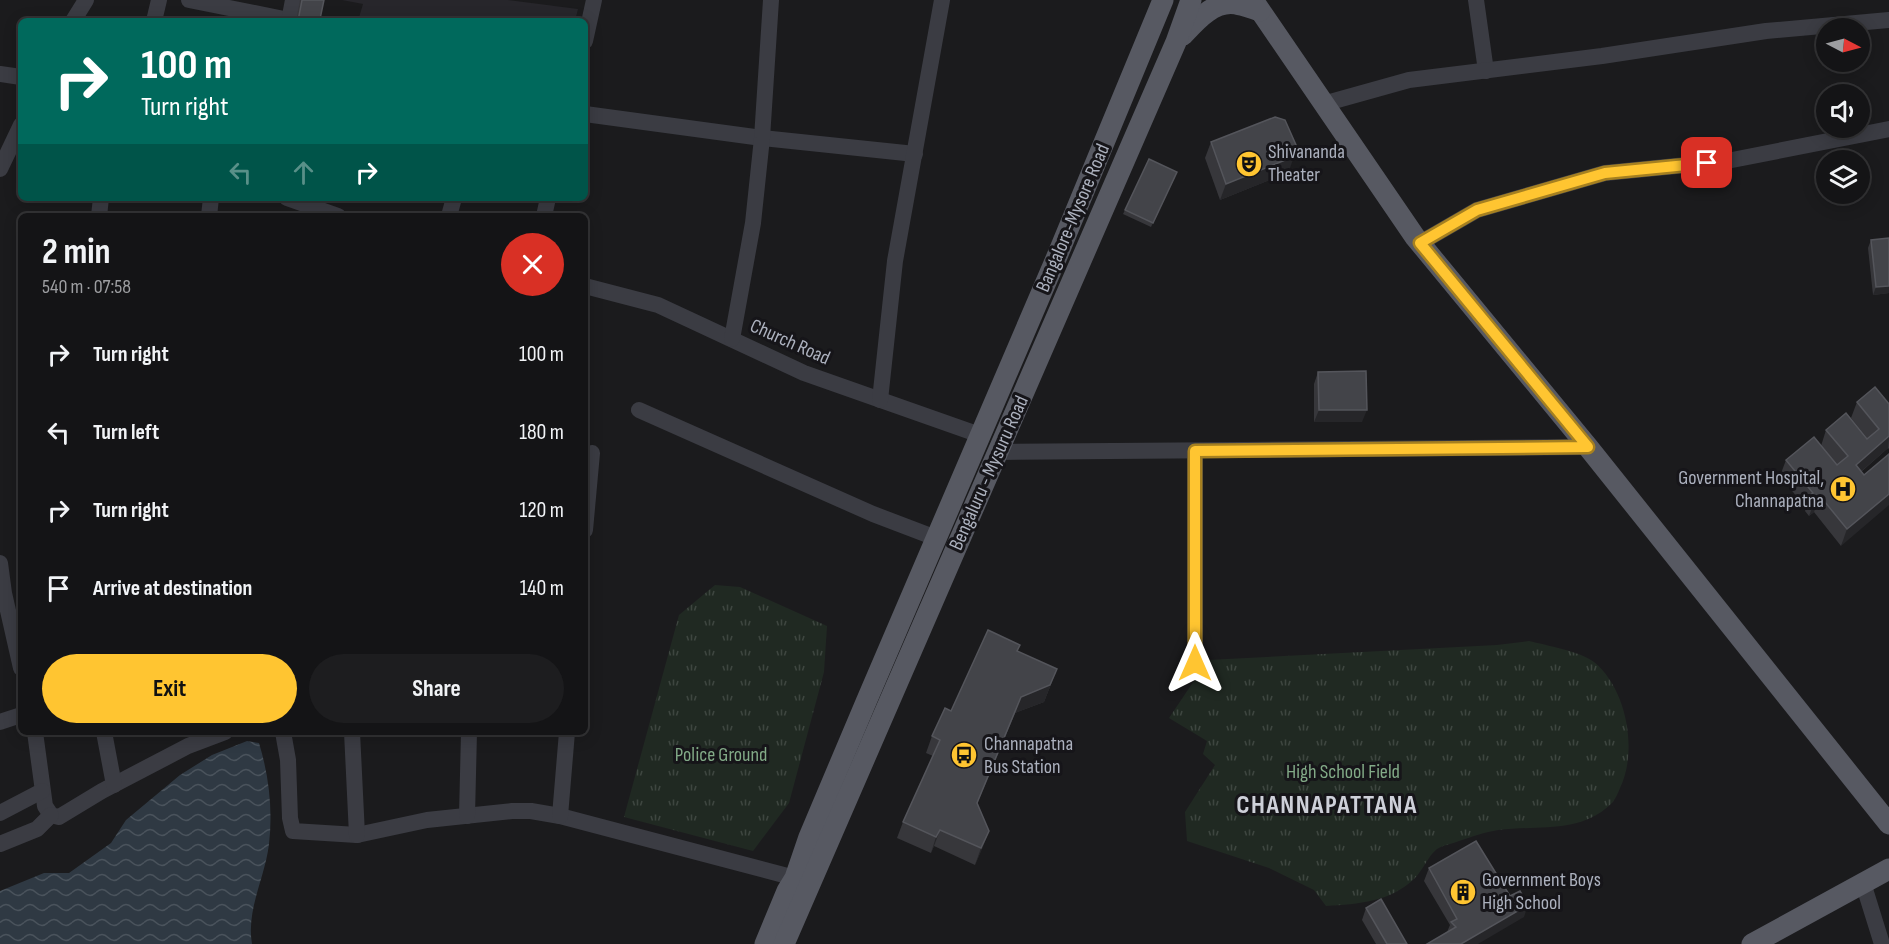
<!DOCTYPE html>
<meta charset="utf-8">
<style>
:root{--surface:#141416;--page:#1d1d1f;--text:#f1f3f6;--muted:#9d9ea1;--line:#333335;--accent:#ffc531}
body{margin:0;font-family:"Sofia Sans Condensed",sans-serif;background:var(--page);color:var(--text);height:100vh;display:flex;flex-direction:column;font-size:22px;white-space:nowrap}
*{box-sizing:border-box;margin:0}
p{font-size:20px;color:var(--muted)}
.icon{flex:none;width:33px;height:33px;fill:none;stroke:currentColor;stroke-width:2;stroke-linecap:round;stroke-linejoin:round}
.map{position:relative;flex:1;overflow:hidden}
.sheet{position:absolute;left:18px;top:213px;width:570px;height:522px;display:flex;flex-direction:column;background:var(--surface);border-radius:9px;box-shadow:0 3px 15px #0003,0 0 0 2px var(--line)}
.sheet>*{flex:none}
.guide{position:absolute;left:18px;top:18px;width:570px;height:183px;border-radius:9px;box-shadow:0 3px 15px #0003,0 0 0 2px var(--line);background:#00695c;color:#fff;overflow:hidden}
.needle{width:39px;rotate:96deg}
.buttons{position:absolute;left:1816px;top:18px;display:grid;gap:12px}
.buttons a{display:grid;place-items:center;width:54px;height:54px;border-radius:50%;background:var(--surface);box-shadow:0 3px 15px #0003,0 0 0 2px var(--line);font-size:30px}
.pin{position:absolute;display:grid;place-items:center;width:51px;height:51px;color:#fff;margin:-26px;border-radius:12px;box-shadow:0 3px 9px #0006}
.me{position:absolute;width:66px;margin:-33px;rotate:0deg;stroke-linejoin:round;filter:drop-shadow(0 0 4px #0008)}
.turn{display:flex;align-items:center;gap:21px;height:126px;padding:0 24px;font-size:27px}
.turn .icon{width:78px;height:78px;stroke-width:2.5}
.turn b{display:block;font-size:42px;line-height:51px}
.lanes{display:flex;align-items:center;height:57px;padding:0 24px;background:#0003;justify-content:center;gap:30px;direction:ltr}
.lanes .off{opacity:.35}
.round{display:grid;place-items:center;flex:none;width:63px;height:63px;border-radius:32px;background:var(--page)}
.summary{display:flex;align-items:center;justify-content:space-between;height:102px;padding:0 24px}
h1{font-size:36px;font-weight:700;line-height:45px}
.primary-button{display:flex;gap:12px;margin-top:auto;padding:12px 24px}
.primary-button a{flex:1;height:69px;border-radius:36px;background:var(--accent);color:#111;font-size:24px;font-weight:700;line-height:69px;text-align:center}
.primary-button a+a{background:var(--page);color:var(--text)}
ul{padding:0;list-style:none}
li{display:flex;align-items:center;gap:18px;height:78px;padding:0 24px}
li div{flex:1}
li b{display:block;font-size:22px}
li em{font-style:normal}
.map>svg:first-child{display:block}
</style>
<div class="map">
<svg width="1889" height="944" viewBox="0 0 1889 944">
<defs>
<pattern id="park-tufts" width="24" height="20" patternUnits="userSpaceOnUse" patternTransform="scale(1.5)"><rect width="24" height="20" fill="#202922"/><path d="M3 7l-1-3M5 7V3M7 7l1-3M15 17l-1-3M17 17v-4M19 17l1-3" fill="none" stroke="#3e4640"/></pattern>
<pattern id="water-waves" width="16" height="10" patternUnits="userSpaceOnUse" patternTransform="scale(1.5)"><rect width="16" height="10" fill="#2f3943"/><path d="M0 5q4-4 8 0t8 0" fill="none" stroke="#4a535c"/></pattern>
</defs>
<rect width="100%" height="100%" fill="#1b1b1d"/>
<polygon fill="#27262b" points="342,0 508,0 578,9 575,21 524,21 490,17 489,21 358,21 363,4"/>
<g fill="url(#park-tufts)">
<polygon points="715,585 740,587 827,626 824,672 789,803 753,851 624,817 679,615"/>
<path d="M 1529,641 C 1545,645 1582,652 1594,662 C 1627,689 1638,751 1620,788 C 1618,793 1615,800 1611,804 C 1580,834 1537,825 1498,830 C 1485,832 1471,837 1459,841 C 1452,844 1443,845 1437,849 C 1428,856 1423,870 1415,878 C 1391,902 1358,904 1326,906 L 1314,890 L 1269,868 L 1187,841 L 1185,812 L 1215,765 L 1203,754 L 1207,741 L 1169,718 L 1208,660 L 1497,645 Z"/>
</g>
<path fill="url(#water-waves)" d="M 247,741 L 259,743 C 269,776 273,810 269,844 C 265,878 246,910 252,944 L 0,944 L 0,891 L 44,873 L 69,873 L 111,843 L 126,820 L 180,775 L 212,755 Z"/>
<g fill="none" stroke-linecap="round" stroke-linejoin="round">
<g stroke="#3b3c43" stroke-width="16">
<polyline points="189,0 289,20"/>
<polyline points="1476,0 1486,71"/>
<polyline points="73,21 86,0"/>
<polyline points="154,21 159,0"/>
<polyline points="289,21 293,0"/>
<polyline points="585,41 594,0"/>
<polyline points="0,74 21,77"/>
<polyline points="1323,104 1409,80 1602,56 1766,31 1889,20"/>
<polyline points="585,114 762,138 915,154"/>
<polyline points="0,169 21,125"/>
<polyline points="287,198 338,216"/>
<polyline points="99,216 101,198"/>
<polyline points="209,216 211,198"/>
<polyline points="449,216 454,198"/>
<polyline points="544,216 548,198"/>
<polyline points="1420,243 1477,210 1605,173 1727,161 1889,129"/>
<polyline points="585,286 658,305 804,373 980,435"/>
<polyline points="732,339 753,223 762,138 771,0"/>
<polyline points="880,400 895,261 942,0"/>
<polyline points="639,410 873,514 936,538"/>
<polyline points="998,452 1588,447"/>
<polyline points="585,530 592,453"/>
<polyline points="0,563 4,593 21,668"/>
<polyline points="1195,663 1195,451"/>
<polyline points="0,722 21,715"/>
<polyline points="35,732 45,806 51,815 59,817 102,791 188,746 225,732"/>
<polyline points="104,732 114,785"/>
<polyline points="283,732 288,760 290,818 293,831 357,835 427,820 512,811 531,811 560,816 795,878"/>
<polyline points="352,732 357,835"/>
<polyline points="0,813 42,791"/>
<polyline points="467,816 469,732"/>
<polyline points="560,816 567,732"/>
<polyline points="0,844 37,829 51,815"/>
<polyline points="1863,883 1882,944"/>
</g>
<g stroke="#575962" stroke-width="21">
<polyline points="1253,0 1415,237 1588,447 1889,824"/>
<path d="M 1183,35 C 1196,21 1214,0 1236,4 C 1244,5 1252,9 1260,11"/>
<polyline points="765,944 787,891 795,878 809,837 866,702 1058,254 1163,0"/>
<polyline points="784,944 1176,42 1191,0"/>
<polyline points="1752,944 1889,869"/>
</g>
</g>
<g fill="#37373b">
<polygon points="300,0 324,0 320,19 329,21 296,21"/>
<polygon points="1211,142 1290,168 1287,173 1220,200 1205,158"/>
<polygon points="1175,177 1151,227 1123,214 1125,210"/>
<polygon points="1871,240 1889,293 1873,295 1868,248"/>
<polygon points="1318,372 1362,422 1314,422 1314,384"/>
<polygon points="1857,402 1889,404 1889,449 1888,448 1861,472 1864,475 1889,454 1841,546 1814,512 1809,516 1805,511 1806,508 1780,476 1786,460 1821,446 1826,430 1867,438 1851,418"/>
<polygon points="1057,669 1044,702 1015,713 977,804 989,831 975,865 934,846 931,853 897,838 903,822 933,756 926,753 932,736 951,711"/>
<polygon points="1429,868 1524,917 1447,932 1450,925 1424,881"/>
<polygon points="1366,908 1407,944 1376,944 1362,920"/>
</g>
<g fill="#262629">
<polygon points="1296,151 1290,168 1287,173 1220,200 1226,184"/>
<polygon points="1889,286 1889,293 1873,295 1876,287"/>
<polygon points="1319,410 1367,410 1362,422 1314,422"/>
<polygon points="1889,436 1888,448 1850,481 1856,465"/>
<polygon points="1889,494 1889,505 1841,546 1847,529"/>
<polygon points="1820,496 1814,512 1809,516 1815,500"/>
<polygon points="1057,669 1044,702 1015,713 971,819 1021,697"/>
<polygon points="940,830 934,846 931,853 936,837"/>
<polygon points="989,831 983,847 975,865 981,848"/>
<polygon points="1528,905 1524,917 1478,944 1461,944"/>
</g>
<g fill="#434449" stroke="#54555b" stroke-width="1.5">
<polygon points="302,0 324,0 320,19 329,21 298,21"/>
<polygon points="1275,117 1285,120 1296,145 1296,151 1293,157 1226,184 1211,142"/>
<polygon points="1149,159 1177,172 1153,223 1125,210"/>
<polygon points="1889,238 1889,286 1876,287 1871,240"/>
<polygon points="1366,371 1367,410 1319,410 1318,372"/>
<polygon points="1875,387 1889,404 1889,436 1856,465 1864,475 1889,454 1889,494 1847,529 1820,496 1815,500 1810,495 1813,493 1786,460 1814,437 1837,465 1848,456 1826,430 1846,413 1867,439 1879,429 1857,402"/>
<polygon points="988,630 1020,645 1017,651 1057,669 1050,685 1021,697 977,803 989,831 981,848 940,830 936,837 903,822 940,740 932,736 945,708 951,711"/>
<polygon points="1476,841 1510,896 1520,891 1528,905 1461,944 1427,944 1456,927 1451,922 1457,919 1429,868"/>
<polygon points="1381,899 1407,944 1387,944 1366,908"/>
</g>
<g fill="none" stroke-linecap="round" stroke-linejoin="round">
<defs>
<polyline id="route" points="1195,663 1195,451 1588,447 1420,243 1477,210 1605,173 1707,163"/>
</defs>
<use href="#route" stroke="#a68020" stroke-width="15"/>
<use href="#route" stroke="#ffc531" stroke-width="10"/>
</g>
<defs>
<symbol id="theatre-disc" viewBox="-11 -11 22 22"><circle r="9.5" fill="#ffc531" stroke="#161519"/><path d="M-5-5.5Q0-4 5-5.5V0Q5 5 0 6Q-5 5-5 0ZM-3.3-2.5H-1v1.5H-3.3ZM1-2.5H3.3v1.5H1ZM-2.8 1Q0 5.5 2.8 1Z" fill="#111"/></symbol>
<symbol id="hospital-disc" viewBox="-11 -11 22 22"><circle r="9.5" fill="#ffc531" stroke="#161519"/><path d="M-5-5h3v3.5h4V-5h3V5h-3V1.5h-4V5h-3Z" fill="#111"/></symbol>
<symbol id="bus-disc" viewBox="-11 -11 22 22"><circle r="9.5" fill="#ffc531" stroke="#161519"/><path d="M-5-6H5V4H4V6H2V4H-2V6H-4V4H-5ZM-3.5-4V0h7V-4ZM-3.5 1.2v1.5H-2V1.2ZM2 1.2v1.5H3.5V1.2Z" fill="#111"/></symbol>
<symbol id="building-disc" viewBox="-11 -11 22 22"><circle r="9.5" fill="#ffc531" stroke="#161519"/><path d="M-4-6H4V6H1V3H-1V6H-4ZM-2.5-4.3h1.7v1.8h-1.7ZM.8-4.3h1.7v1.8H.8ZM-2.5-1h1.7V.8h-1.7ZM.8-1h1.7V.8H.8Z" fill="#111"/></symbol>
</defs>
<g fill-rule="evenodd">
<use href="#theatre-disc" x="1234" y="149" width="30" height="30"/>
<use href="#hospital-disc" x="1828" y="474" width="30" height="30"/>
<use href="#bus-disc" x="949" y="740" width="30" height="30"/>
<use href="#building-disc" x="1448" y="877" width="30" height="30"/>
</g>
<g text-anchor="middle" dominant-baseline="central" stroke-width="6" stroke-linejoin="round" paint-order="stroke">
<g font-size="20" fill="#acb1be" stroke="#161519" text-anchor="start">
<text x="1268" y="152">Shivananda<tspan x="1268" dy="23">Theater</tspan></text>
<text x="1824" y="478" text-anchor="end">Government Hospital,<tspan x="1824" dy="23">Channapatna</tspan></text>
<text x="984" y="744">Channapatna<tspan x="984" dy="23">Bus Station</tspan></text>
<text x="1482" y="880">Government Boys<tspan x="1482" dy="23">High School</tspan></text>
</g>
<g font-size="20" fill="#acb1be" stroke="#161519">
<text transform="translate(1073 218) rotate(-67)">Bangalore-Mysore Road</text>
<text transform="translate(790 342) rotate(24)">Church Road</text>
<text transform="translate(989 473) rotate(-66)">Bengaluru - Mysuru Road</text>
</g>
<g font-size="20" fill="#82aa87" stroke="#161519">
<text x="721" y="755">Police Ground</text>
<text x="1343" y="772">High School Field</text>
</g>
<g font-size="26" font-weight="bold" letter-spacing="1.5" fill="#ced0d9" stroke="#161519">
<text x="1327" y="805">CHANNAPATTANA</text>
</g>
</g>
</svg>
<div class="buttons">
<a><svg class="needle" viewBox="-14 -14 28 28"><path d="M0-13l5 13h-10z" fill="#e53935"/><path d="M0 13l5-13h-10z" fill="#9d9ea1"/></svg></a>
<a><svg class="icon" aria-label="sound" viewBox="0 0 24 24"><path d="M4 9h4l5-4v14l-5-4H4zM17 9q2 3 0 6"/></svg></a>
<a><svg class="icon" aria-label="layers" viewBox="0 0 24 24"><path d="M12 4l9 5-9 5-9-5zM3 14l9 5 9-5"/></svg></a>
</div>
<div class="pin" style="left:1707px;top:163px;background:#d93025"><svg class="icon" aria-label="arrive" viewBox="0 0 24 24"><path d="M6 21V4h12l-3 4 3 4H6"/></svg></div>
<svg class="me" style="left:1195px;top:663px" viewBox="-20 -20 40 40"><path d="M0-17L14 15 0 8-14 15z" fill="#ffc531" stroke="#fff" stroke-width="4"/></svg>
<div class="guide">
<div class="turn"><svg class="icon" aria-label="right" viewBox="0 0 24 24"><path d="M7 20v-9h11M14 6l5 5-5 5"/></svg><div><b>100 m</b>Turn right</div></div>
<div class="lanes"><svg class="icon off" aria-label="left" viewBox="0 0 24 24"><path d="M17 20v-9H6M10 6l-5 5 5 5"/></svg><svg class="icon off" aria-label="ahead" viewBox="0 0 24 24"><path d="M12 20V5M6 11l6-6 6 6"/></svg><svg class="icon" aria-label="right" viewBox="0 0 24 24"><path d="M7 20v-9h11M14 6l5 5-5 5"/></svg></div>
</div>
<section class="sheet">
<div class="summary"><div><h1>2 min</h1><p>540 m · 07:58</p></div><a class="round" style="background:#d93025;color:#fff"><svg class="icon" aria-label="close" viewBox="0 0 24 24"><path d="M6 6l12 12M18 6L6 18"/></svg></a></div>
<ul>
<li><svg class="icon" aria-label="right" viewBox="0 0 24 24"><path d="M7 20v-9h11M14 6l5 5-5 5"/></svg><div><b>Turn right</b></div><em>100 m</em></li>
<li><svg class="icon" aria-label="left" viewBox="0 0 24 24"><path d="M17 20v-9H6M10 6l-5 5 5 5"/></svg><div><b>Turn left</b></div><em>180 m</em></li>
<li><svg class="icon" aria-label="right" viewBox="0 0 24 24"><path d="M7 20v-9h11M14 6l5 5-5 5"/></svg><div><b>Turn right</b></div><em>120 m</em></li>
<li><svg class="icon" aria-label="arrive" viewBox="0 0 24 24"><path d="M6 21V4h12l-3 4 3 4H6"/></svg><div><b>Arrive at destination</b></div><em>140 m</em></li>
</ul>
<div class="primary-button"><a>Exit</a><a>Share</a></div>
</section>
</div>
